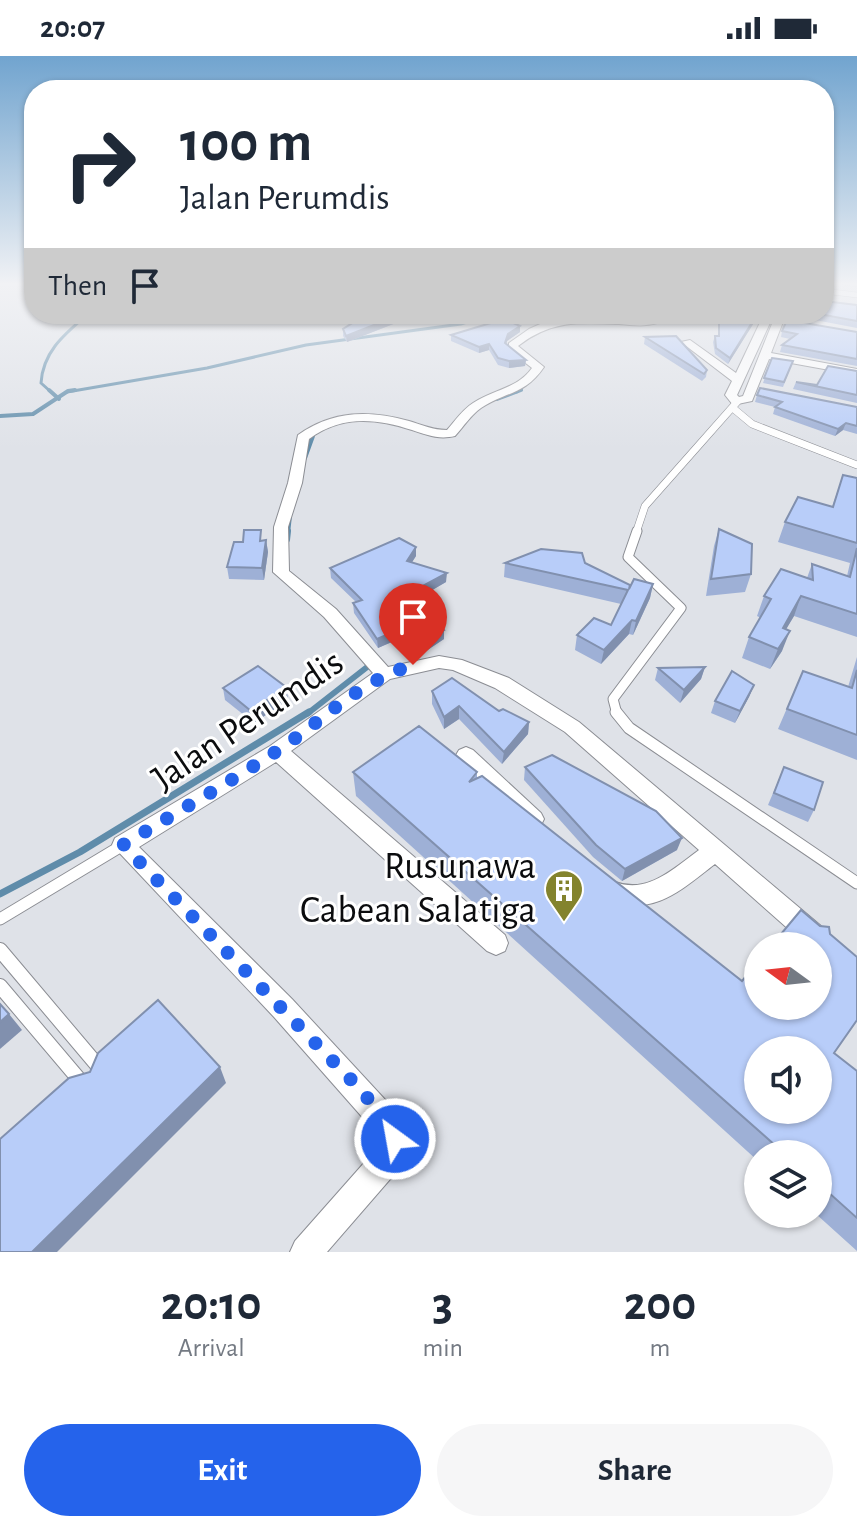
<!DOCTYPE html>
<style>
:root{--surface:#fff;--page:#f6f6f7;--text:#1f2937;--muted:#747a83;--accent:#2563eb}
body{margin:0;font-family:"Alegreya Sans",sans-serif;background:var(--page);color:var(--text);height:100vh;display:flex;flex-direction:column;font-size:30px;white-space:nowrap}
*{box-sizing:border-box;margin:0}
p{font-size:26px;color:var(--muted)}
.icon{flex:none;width:44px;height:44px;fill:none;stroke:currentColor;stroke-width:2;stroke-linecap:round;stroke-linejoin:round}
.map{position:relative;height:1196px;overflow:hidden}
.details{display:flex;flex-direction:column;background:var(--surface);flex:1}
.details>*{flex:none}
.banner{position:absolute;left:24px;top:24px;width:810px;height:244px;border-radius:32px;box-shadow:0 2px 6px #0004;background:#fff;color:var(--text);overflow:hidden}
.needle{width:52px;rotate:285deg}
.buttons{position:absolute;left:744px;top:876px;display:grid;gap:16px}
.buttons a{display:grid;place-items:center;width:88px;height:88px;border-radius:50%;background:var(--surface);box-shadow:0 2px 6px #0004;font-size:40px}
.pin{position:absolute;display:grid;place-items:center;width:68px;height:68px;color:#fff;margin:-82px -34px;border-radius:50% 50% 50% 0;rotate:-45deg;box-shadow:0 0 8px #0007}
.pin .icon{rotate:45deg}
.me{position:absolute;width:88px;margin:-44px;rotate:328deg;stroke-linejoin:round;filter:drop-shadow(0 0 6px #0008)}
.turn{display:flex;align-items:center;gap:28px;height:168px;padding:0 24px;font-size:36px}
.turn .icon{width:104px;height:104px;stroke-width:2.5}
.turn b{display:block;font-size:56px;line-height:68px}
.then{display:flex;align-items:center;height:76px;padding:0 24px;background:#0003;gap:16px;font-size:30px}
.eta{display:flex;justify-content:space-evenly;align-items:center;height:136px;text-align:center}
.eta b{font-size:48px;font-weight:700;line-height:56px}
.primary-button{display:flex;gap:16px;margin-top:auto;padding:16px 24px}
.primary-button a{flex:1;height:92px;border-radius:48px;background:var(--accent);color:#fff;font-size:32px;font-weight:700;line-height:92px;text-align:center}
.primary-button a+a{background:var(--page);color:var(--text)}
.status{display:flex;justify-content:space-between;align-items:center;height:56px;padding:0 40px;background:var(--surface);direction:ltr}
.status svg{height:22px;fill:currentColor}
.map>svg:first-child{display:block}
</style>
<div class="status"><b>20:07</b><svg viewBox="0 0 49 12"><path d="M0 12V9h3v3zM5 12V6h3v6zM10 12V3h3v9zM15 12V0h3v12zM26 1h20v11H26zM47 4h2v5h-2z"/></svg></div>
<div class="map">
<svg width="857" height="1196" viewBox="0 0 857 1196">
<rect width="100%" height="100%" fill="#dfe2e8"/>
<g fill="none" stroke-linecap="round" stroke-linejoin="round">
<g stroke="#5f8caa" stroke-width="3">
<path d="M 51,336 L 41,327 C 43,295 65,278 88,258"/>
<polyline points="67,336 207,312 306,289 461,268 491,258"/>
<polyline points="517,336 534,321"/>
</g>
<g stroke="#5f8caa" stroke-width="4">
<polyline points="49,334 59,343"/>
<polyline points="497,343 521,334"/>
<polyline points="0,360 33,358 68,335 75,334"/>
<polyline points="305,402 313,380"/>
<polyline points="288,477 290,460"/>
</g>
<g stroke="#5f8caa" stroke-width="6">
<polyline points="287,484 288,475"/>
<polyline points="307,658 371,608"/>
</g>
<polyline stroke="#5f8caa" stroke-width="7" points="0,838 80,796 309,656"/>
<defs>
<g id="lane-far4">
<polyline points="844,226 857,228"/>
<polyline points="824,235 857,239"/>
</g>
<g id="lane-far3">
<polyline points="734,353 752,368 857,409"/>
<polyline points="636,477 645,450 737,346"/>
</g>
<polyline id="lane-far2" points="617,658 613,643 681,552 628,501 637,475"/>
<g id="lane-far1">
<polyline points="616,656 629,672 857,827"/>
<polyline points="0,863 123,789"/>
</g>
<g id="lane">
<polyline points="0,894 98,1010 98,1015"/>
<polyline points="0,930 83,1028"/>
</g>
<g id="street">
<path d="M 589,258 L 646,264 L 652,258 L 662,258 L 657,267 C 644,271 632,269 619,268 C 580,266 551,264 518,290 L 544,311 C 525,339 507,335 481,352 C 471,359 464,370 455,380 C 439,384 427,379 412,374 C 376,362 341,359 309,383 L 302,427 L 288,471 L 289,515 L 336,553 L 388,611 L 439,600 L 462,604 L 509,622 L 579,666 L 821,870 L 824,878 L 821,886 L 812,889 L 803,886 L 715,808 C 680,835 652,862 607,843 L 603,836 L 607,829 L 615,826 C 648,838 673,813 699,794 L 565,676 L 495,632 L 453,614 L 439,612 L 390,623 L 291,695 L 505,879 L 508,887 L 505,895 L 496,899 L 487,895 L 276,706 L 139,791 L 292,943 L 403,1063 C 409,1077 411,1091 405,1106 L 327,1196 L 290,1196 L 295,1185 L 379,1090 L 378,1079 L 274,961 L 112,789 L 115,782 L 270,690 L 373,617 L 324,561 L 273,516 L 274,471 L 288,427 L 298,379 C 333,354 369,354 409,365 C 422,369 433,374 447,374 C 455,365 462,354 473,347 C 494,333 517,333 532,312 L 509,294 L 509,287 L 529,273 L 547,265 Z"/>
<polygon points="764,258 774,258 737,339 739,341 743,340 776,258 786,258 771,297 857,313 857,319 769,303 752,345 733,349 725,339 732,325 681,286 690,284 736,317"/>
<polygon points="466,691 473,694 541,757 544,763 541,769 533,772 525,769 459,704 456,699 459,694"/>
</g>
</defs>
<use href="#lane-far4" stroke="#8b8d93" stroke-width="6"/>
<use href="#lane-far3" stroke="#8b8d93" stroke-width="8"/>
<use href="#lane-far2" stroke="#8b8d93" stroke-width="11"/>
<use href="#lane-far1" stroke="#8b8d93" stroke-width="13"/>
<use href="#lane" stroke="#8b8d93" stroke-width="16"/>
<use href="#street" stroke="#8b8d93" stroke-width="2"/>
<use href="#lane-far4" stroke="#fff" stroke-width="5"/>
<use href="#lane-far3" stroke="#fff" stroke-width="7"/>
<use href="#lane-far2" stroke="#fff" stroke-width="9"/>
<use href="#lane-far1" stroke="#fff" stroke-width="11"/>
<use href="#lane" stroke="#fff" stroke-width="14"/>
<use href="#street" fill="#fff" fill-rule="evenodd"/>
</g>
<g fill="#9eb0d6">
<polygon points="857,249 857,272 789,259 824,258"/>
<polygon points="353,258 444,258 435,262 424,258 414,260 347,286 343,280 343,273 354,266 352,266 352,259"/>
<polygon points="719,258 743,258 755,265 728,308 715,298 713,286 715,280 718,280"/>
<polygon points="520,270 520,276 507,285 506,288 526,304 525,310 509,312 498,309 489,294 479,297 451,285 451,279"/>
<polygon points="782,275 857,276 857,310 780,296 782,289 790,283 781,281"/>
<polygon points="645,281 707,314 706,321 702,325 644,288"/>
<polygon points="772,302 793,305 783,331 763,327"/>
<polygon points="857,315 857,347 793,333 796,326 817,329"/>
<polygon points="757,339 857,351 857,378 843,374 835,380 773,358 775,351 755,346"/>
<polygon points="843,419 857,422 857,581 794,560 786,573 782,595 770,613 742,602 749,581 761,562 757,560 764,540 807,522 812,508 847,520 850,507 778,486 785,466 832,451"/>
<polygon points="719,473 751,518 745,536 706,540 714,490"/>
<polygon points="262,484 266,484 268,496 264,524 229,523 227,511"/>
<polygon points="416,500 412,506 446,526 413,545 444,583 426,595 410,578 378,592 354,557 353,547 356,546 331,522 330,512"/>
<polygon points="505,507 585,507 630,529 653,528 650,542 633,579 629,578 601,608 575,594 577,579 611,569 621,548 504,521"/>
<polygon points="857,601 857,704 778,673 803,615 848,631"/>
<polygon points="705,611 701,623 680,647 655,624 658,612"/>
<polygon points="754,629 749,641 735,667 711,657 715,645"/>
<polygon points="286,631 288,644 254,667 225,644 223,632"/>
<polygon points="432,635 529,666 528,678 502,708 459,663 444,673 432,648"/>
<polygon points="525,711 677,794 622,825 593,801 524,724"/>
<polygon points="784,711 814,754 808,766 768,749"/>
<polygon points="353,716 477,716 477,722 857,1015 857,1195 816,1158 818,1158 818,1098 758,1098 758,1105 356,740"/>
</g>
<g fill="#8190ae">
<polygon points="402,258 424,258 414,260 347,286 346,280"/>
<polygon points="756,260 755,265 728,308 730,302"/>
<polygon points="520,270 520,276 507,285 504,294 505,287 508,278"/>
<polygon points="489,288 489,294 479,297 479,291"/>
<polygon points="526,304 525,310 509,312 509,305"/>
<polygon points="846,367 843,374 835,380 838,373"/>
<polygon points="266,484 268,496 264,524 262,512"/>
<polygon points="416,491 416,500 407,514 407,505"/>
<polygon points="447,517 446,526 407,549 406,539"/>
<polygon points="653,528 650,542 633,579 636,565"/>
<polygon points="801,540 794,560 775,592 783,572"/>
<polygon points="632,564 629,578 601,608 604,594"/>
<polygon points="410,569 410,578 378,592 377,583"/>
<polygon points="444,574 444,583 426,595 426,586"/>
<polygon points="790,575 782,595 770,613 778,593"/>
<polygon points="705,611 701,623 680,647 684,634"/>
<polygon points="754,629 749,641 735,667 740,655"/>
<polygon points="286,631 288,644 254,667 251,655"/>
<polygon points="459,650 459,663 444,673 444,661"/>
<polygon points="529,666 528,678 502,708 504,696"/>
<polygon points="682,782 677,794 622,825 625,813"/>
<polygon points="9,958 22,974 0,993 0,966"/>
<polygon points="220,1011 226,1027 57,1196 32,1196"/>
</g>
<g fill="#b8cdf9" stroke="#8190ae" stroke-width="2" fill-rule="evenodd">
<polygon points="824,245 857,249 857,265 819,258 824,258"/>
<polygon points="353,258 402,258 346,280 343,273 362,261 352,259"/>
<polygon points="719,258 743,258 756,260 730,302 716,292 715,280 719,280"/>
<polygon points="504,263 520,270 508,278 505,287 526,304 509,305 498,302 489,288 479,291 451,279"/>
<polygon points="787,264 857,276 857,303 782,289 797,278 782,275"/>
<polygon points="676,280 707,314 704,318 645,281"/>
<polygon points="772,302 793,305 784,326 764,322"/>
<polygon points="828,310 857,315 857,339 796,326 817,329"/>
<polygon points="760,332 857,351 857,370 846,367 838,373 775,351 782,346 757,339"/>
<polygon points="843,419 857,422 857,487 785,466 798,441 833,451"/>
<polygon points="719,473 752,488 751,518 711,523"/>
<polygon points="244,474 261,474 260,485 266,484 262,512 227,511 234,486 243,486"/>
<polygon points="399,482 416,491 407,505 447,517 406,539 444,574 426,586 410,569 377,583 353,547 362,544 330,512"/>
<polygon points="857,492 857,558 801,540 783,572 790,575 778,593 749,581 771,543 764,540 781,513 813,524 812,508 850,521"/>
<polygon points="541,493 582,497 585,507 630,529 629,533 634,523 653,528 636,565 632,564 604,594 577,579 594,562 611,569 628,534 505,507"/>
<polygon points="258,610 286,631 251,655 223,632"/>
<polygon points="705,611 684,634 658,612"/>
<polygon points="857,614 857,679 787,653 803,615 852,632"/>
<polygon points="732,615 754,629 740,655 715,645"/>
<polygon points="452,622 499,655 503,653 529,666 504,696 459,650 444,661 432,635"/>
<path d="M 419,670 L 477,716 L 469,726 L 482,720 L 742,925 L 758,906 L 758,950 L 818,950 L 818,890 L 771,890 L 801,854 L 820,870 L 829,871 L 830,878 L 857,901 L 857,964 L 834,997 L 857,1015 L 857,1162 L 818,1127 L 818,1098 L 785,1098 L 353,716 ZM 758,994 L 818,994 L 818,1054 L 758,1054 Z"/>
<polygon points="552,699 656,755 682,782 625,813 596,789 525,711"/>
<polygon points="784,711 823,726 814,754 774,737"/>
<polygon points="158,944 220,1011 32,1196 0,1196 0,1083 69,1022 90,1016 98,997"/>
<polygon points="0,948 9,958 0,966"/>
</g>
<linearGradient id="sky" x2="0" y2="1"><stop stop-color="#71a4cf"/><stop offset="0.58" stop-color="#f1f2f5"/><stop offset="1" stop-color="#f1f2f5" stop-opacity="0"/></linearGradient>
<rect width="857" height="393" fill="url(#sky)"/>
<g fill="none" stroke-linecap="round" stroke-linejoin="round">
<path stroke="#2563eb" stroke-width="14" stroke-dasharray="0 25.2" d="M 395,1083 L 393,1073 L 360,1033 L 123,789 C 175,757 229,727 280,693 C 326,662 358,626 413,609"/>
</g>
<defs>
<symbol id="building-pin" viewBox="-11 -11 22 30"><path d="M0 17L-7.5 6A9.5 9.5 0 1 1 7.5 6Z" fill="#83832d" stroke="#fff"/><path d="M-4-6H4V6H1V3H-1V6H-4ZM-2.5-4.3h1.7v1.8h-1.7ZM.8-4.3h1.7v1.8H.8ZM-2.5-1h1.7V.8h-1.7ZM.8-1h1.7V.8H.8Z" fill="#fff"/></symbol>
</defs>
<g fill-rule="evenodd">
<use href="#building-pin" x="542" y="811" width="44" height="60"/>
</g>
<g text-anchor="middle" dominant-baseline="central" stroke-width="6" stroke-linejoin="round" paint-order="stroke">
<g font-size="38" fill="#0b0c0e" stroke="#fff">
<text transform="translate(248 665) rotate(-34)">Jalan Perumdis</text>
</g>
<g font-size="38" fill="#0b0c0e" stroke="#fff" text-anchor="end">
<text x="536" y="811">Rusunawa<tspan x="536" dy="44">Cabean Salatiga</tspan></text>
</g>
</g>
</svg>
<div class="buttons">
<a><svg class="needle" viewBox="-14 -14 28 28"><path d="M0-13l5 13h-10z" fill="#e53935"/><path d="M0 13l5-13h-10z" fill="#747a83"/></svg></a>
<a><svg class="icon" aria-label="sound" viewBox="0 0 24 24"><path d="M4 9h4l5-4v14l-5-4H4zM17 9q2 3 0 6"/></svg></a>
<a><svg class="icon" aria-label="layers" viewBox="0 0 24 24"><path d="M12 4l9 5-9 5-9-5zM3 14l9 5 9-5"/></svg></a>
</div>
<div class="pin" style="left:413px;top:609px;background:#d93025"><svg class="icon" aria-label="arrive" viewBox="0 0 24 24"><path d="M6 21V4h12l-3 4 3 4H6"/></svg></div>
<svg class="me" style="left:395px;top:1083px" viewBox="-20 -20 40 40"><circle r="17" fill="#2563eb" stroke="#fff" stroke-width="3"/><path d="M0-11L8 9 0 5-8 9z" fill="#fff"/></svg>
<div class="banner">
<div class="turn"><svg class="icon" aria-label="right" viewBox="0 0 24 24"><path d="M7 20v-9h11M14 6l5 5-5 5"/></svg><div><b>100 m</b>Jalan Perumdis</div></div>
<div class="then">Then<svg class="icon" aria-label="arrive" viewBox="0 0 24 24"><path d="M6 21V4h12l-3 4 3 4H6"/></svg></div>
</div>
</div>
<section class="details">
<div class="eta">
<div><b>20:10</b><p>Arrival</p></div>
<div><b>3</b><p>min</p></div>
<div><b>200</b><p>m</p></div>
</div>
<div class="primary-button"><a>Exit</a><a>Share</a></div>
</section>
